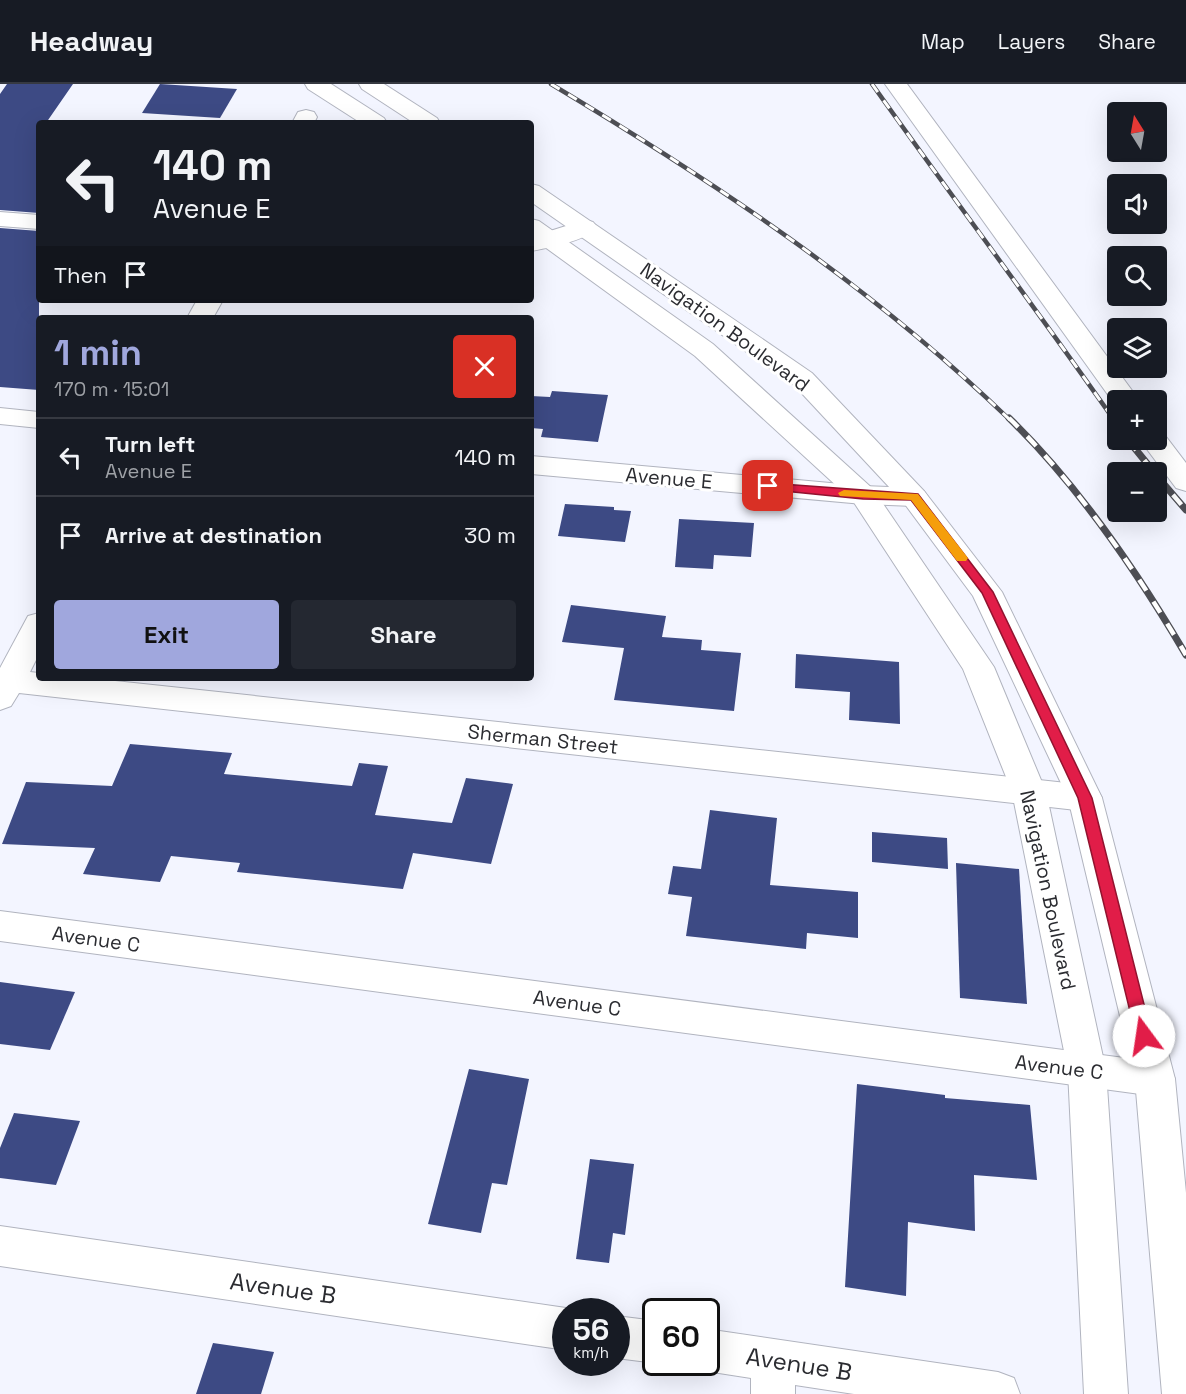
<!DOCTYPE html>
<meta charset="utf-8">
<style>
:root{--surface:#171b24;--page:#242831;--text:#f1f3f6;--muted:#9ea1a6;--line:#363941;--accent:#a0a7dd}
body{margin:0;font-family:"Space Grotesk",sans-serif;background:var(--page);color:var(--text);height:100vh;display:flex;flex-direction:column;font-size:22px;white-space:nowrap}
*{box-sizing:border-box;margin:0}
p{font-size:20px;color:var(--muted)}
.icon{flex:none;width:33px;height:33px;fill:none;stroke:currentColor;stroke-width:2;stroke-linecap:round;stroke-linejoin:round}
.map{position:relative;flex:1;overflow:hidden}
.details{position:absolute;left:36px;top:231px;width:498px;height:366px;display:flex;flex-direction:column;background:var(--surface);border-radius:6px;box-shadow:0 6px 24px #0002}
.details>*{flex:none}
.guide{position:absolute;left:36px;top:36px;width:498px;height:183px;border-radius:6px;box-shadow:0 6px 24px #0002;background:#171b24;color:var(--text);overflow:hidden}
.needle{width:39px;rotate:349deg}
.controls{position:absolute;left:1107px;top:18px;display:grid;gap:12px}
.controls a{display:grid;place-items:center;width:60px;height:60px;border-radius:6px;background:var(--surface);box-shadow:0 6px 24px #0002;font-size:30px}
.speed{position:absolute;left:552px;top:1214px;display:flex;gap:12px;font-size:30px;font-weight:700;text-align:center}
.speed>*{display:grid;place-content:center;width:78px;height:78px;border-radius:50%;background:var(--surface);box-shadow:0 6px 24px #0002;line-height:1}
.speed small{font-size:15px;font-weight:400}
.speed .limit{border:3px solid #111;border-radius:9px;background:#fff;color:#111}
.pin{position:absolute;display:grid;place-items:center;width:51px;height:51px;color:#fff;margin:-26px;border-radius:12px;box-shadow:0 3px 9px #0006}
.me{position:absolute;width:66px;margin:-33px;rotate:346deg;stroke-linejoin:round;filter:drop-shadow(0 0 4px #0008)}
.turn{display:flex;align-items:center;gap:21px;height:126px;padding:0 18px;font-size:27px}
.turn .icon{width:78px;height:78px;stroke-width:2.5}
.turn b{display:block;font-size:42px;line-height:51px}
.then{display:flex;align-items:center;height:57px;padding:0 18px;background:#0003;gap:12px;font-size:22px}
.round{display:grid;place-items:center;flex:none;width:63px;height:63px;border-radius:6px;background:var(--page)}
.overview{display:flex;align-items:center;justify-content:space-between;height:102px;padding:0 18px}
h1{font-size:36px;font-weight:800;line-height:45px;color:var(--accent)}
.button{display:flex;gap:12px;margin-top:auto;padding:12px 18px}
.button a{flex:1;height:69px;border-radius:6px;background:var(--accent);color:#111;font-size:24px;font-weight:800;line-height:69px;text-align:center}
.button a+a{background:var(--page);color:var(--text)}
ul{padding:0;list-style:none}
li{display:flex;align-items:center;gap:18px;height:78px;padding:0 18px;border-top:2px solid var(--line)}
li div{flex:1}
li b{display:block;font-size:22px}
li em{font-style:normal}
header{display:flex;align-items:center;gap:36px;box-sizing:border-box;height:84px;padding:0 30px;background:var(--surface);border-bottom:2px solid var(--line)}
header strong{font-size:28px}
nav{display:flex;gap:33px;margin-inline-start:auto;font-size:21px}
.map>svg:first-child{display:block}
</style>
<header>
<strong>Headway</strong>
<nav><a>Map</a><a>Layers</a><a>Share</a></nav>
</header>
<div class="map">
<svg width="1186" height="1310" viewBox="0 0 1186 1310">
<rect width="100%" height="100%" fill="#f3f5ff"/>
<g fill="#3d4a84">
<polygon points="7,0 73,0 46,39 39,39 39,129 0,126 0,10"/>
<polygon points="160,0 237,5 220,34 142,29"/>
<polygon points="0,144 39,147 39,306 0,303"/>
<polygon points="552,307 608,311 598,358 541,353 543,345 531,344 531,312 550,313"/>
<polygon points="565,420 614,423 614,426 631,427 625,458 558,452"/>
<polygon points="679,435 754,439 751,473 714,471 713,485 675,483"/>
<polygon points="571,521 666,532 662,553 702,556 701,566 741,569 734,627 614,616 624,564 562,558"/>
<polygon points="796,570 899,578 900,640 849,636 850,608 795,604"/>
<polygon points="130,660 232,669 224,690 352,702 359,679 388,682 375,731 452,739 466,694 513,700 491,780 413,769 403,805 237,788 240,779 171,772 160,798 83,790 95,764 2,760 26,698 112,702"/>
<polygon points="710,726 777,734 770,801 858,808 858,854 807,849 806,865 686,852 692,813 668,810 673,782 701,785"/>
<polygon points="872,748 947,754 948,785 872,778"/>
<polygon points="956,779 1019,785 1027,920 960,914"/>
<polygon points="0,898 75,908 50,966 0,960"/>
<polygon points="469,985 529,995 507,1101 492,1099 481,1149 428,1140"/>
<polygon points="857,1000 945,1011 945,1014 1030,1021 1037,1096 974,1091 975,1147 908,1138 906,1212 845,1203"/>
<polygon points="14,1029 80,1037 56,1101 0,1094 0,1064"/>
<polygon points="590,1075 634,1080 625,1151 613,1149 609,1179 576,1175"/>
<polygon points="213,1259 274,1268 261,1310 196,1310"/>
</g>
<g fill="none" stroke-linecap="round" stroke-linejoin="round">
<defs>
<g id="minor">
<polygon points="885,0 907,0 1139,316 1118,316 1116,322"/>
<polygon points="306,26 314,28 317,33 314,39 292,39 298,28"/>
<polygon points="0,128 39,131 39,145 0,142"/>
<path d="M 585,136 L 593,138 L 597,143 C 587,157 548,164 531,167 L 531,153 Z"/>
<polygon points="197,216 223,216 213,234 187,234"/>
<polygon points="0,324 39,328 39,344 0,340"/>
<polygon points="1156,348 1164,350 1186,379 1186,407 1176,404 1140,356 1156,356"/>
<polygon points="531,372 863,402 914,404 924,407 928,413 924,419 914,422 863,420 531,390"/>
<polygon points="39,529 39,570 30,588 39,589 39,594 87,594 1085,701 1097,705 1102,714 1097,723 1085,727 19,609 11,622 0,626 0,584 28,532"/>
<polygon points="0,827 1155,978 1169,983 1175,995 1169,1007 1155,1012 0,857"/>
<polygon points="0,1142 566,1224 573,1227 566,1227 566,1266 0,1182"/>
<polygon points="616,1232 656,1237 656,1278 659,1278 656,1279 616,1274"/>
<polygon points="706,1245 998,1288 1014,1294 1020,1310 854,1310 795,1301 795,1310 751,1310 751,1294 706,1287 691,1281 689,1278 706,1278"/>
</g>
<g id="major">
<polygon points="305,0 331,0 384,34 387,39 361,39 308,5"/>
<polygon points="359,0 384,0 437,34 440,39 414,39 362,5"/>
<polygon points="531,100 539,102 812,289 924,407 1002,508 1102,714 1175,995 1186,1109 1186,1310 1162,1310 1135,995 1068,714 973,512 904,419 794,301 531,118"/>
<polygon points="531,135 539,137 713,260 873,405 994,583 1046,708 1106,987 1128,1310 1084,1310 1068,987 1012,708 963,585 853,417 695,272 531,153"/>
</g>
</defs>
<use href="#minor" stroke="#b1b4bf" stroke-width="2"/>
<use href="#major" stroke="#b1b4bf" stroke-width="2"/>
<use href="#minor" fill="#fff" fill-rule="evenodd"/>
<use href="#major" fill="#fff" fill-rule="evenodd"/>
<defs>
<g id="rail-far1">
<path d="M 551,0 C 715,98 872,203 1010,336"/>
<path d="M 872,0 C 952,113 1035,223 1114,336"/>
</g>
<g id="rail">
<path d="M 1009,334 C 1077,400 1138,489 1186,571"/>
<polyline points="1113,334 1118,342"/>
<polyline points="1128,356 1154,388"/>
<polyline points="1156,391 1186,426"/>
</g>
</defs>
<use href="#rail-far1" stroke="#4d4e54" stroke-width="4.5"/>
<use href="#rail" stroke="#4d4e54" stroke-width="7"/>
<use href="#rail-far1" stroke="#fff" stroke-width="3" stroke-dasharray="10" stroke-linecap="butt"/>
<use href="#rail" stroke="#fff" stroke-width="4.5" stroke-dasharray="13" stroke-linecap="butt"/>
</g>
<polygon fill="#e11d48" stroke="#92132f" stroke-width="1.5" points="768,399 918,410 993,508 1092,714 1152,952 1150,957 1144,959 1139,957 1136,952 1078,714 982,509 911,416 863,415 764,405 764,400"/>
<polygon fill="#f59e0b" points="844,406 918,410 968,474 966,477 957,477 911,416 840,412 838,409"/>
<g text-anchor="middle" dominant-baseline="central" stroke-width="6" stroke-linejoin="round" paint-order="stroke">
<g font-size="20" fill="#2b2c31" stroke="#fff">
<text transform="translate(725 243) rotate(36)">Navigation Boulevard</text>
<text transform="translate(669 394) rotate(5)">Avenue E</text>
<text transform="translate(543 655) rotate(6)">Sherman Street</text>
<text transform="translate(1048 806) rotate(78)">Navigation Boulevard</text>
<text transform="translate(96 855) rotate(8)">Avenue C</text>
<text transform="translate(577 919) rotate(8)">Avenue C</text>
<text transform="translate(1059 983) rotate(7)">Avenue C</text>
</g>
<g font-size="24" fill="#2b2c31" stroke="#fff">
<text transform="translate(283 1204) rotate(8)">Avenue B</text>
<text transform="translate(799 1280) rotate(9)">Avenue B</text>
</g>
</g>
</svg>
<div class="controls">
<a><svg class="needle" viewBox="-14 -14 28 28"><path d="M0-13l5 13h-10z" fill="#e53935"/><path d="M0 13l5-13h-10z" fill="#9ea1a6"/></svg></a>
<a><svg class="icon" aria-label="sound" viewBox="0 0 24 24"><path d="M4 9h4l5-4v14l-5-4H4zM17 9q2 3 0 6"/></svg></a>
<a><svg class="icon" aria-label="search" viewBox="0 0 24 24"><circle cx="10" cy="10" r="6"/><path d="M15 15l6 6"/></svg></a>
<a><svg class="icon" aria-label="layers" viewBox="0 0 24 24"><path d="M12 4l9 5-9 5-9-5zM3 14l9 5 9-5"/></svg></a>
<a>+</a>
<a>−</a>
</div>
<div class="speed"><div>56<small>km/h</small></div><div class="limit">60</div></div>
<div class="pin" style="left:768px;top:402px;background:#d93025"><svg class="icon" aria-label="arrive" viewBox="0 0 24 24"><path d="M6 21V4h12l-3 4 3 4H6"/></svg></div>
<svg class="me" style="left:1144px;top:952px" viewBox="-20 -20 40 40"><circle r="19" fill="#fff"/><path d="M0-13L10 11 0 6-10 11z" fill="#e11d48"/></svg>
<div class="guide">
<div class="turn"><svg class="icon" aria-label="left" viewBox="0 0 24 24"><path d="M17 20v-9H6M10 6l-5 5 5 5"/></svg><div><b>140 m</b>Avenue E</div></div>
<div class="then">Then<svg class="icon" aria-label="arrive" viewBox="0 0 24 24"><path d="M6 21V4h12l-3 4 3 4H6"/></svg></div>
</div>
<section class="details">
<div class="overview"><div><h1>1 min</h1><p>170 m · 15:01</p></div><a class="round" style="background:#d93025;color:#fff"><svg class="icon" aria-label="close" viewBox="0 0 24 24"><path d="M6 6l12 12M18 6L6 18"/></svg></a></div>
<ul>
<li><svg class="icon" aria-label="left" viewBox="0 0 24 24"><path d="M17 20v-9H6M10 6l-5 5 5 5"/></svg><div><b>Turn left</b><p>Avenue E</p></div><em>140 m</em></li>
<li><svg class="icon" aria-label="arrive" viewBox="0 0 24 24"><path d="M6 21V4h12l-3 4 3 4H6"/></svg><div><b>Arrive at destination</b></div><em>30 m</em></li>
</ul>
<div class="button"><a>Exit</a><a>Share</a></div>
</section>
</div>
